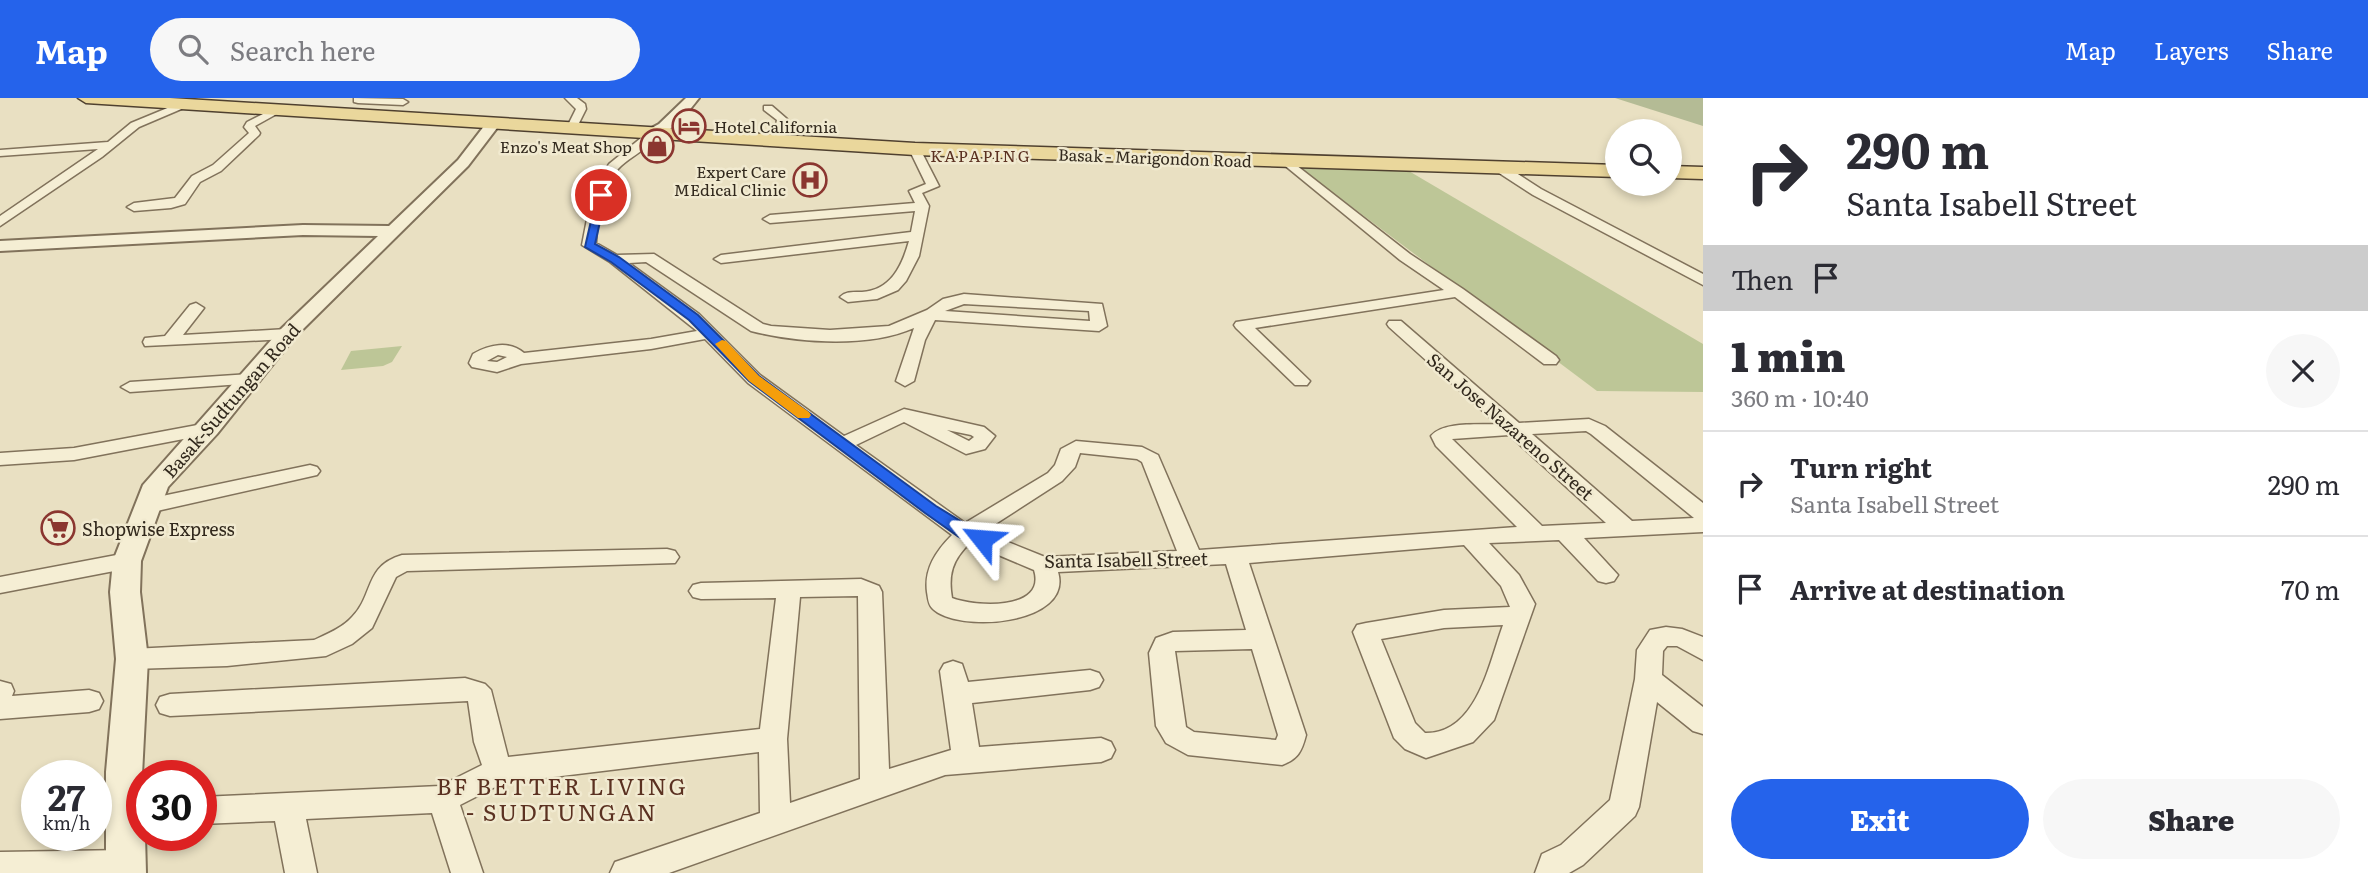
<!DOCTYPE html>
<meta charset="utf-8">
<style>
:root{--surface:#fff;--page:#f7f7f7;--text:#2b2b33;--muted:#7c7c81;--line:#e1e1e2;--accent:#2563eb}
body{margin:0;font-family:Literata,serif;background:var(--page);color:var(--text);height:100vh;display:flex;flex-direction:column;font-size:26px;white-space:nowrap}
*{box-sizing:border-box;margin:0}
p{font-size:23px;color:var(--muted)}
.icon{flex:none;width:38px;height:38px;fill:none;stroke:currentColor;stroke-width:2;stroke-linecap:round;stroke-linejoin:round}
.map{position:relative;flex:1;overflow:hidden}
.drawer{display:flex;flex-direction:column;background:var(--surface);width:665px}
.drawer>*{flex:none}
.guide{background:#fff;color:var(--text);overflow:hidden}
.buttons{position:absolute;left:1605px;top:21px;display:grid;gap:14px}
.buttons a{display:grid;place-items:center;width:77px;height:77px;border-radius:50%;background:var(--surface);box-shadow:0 4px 10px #0003;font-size:35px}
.speed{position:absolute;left:21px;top:662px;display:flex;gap:14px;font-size:35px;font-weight:700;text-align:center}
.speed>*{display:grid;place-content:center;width:91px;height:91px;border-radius:50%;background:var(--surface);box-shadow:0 4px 10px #0003;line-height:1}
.speed small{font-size:18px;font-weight:400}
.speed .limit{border:10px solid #d22;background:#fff;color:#111}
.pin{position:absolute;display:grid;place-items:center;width:60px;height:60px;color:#fff;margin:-30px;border:4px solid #fff;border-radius:50%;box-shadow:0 2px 7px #0007}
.me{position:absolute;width:77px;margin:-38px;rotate:298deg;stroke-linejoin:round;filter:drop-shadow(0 0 5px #0008)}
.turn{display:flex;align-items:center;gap:24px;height:147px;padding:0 28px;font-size:32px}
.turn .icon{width:91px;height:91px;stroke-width:2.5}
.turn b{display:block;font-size:49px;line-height:60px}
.then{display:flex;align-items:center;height:66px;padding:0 28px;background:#0003;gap:14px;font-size:26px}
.round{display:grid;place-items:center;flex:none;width:74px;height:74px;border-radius:37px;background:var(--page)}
.headline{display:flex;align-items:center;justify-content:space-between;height:119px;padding:0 28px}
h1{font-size:42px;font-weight:800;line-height:52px}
.action{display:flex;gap:14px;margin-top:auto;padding:14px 28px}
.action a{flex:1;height:80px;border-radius:42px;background:var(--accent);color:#fff;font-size:28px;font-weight:800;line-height:80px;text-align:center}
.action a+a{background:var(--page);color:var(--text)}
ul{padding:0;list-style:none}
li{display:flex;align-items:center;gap:21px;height:105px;padding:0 28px;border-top:2px solid var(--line)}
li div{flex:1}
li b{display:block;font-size:26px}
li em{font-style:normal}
header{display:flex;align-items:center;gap:42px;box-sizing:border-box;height:98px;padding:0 35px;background:var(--accent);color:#fff}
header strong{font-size:33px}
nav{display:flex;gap:38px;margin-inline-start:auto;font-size:24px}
.search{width:490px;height:63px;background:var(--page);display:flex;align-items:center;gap:18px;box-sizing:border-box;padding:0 24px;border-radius:38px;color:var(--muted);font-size:26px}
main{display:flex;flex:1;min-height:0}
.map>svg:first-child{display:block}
</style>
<header>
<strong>Map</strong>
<div class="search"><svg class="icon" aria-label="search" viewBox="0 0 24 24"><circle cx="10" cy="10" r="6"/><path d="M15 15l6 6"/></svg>Search here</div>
<nav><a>Map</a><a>Layers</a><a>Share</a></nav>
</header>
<main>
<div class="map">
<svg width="1703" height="775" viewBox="0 0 1703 775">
<rect width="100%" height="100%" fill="#e9e0c2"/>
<g fill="#bdc697">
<polygon points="1296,67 1402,69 1703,246 1703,294 1597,293"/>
<polygon points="402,248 392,264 383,268 341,272 351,253"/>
</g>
<polygon fill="#b4bb95" points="1615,0 1703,0 1703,28"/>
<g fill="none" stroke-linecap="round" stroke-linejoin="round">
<defs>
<g id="minor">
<polygon points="354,0 403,1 408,4 403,7 358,5 354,4"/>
<polygon points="565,0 577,0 585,6 586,11 576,31 567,29 576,11"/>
<polygon points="182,4 187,7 186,9 139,29 102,59 0,128 0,118 98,51 0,58 0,52 108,44 131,25"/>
<polygon points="764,8 772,8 787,21 782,47 772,45 777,22 764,12"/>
<polygon points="273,11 282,13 255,28 260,35 259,37 221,73 200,84 185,106 171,110 134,113 127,109 134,105 175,100 192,78 213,67 249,35 244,29 247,24"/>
<path d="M 641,40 L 648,43 L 648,47 C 639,56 626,62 618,71 C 603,88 597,124 596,145 L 617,157 L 654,156 L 763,226 L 771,228 L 830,232 L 889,228 L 927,212 L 943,201 L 964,196 L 1102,206 L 1107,228 L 1099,233 L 935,222 L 925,242 L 914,283 L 905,288 L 896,283 L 914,230 C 869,250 798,245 751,233 L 646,164 L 629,165 L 699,216 L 760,277 L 844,338 L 904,311 L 984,329 L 995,338 L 985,351 L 966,356 L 904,324 L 856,347 L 965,425 L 1048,375 L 1055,367 L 1061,351 L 1076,343 L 1142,349 L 1158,357 L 1199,452 L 1517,429 L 1436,348 L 1431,338 C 1443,323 1479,327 1497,326 L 1389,229 L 1387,226 L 1389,223 L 1401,223 L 1519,325 L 1589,321 L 1605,328 L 1703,405 L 1703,434 L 1584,440 L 1618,477 L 1614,483 L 1606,485 L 1598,483 L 1559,442 L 1489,445 L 1519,477 L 1535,506 L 1494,622 L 1473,644 L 1426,660 L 1405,651 L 1394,640 L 1353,534 L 1357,527 L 1366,525 L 1444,512 L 1510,509 L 1501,488 L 1464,447 L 1249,465 L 1306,637 C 1302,653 1298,661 1282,667 L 1188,657 L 1166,645 L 1156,628 L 1149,555 L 1156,540 L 1173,534 L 1246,532 L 1226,466 L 1058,474 C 1074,527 956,536 932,510 C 928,506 928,499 927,494 C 924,471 936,453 952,437 L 748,285 L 705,241 L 651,251 L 521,266 L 497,274 L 472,269 L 469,265 L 473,256 C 489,247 509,242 524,255 L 651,241 L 697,233 L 610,164 L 582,147 L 587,121 L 601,78 L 609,66 ZM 964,206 L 1089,213 L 1090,223 L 945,213 ZM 498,257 L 507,259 L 497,264 L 487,263 ZM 947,332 L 971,337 L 974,339 L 969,343 ZM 1586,333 L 1591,336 L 1694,420 L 1632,423 L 1532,336 ZM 1509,337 L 1606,425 L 1542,428 L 1452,341 ZM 1080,355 L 1137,361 L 1142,364 L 1177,453 L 1045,459 L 983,434 L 1062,383 L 1075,369 ZM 970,445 L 1034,472 C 1047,513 975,509 952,500 C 948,477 952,462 970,445 ZM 1503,527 C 1489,565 1477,636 1425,635 L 1415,625 L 1381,541 L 1444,530 ZM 1252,551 L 1278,637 L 1276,642 L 1194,634 L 1186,629 L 1175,553 Z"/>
<path d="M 911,49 L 919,49 L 939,88 L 922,95 L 929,108 L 919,158 L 906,183 L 898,192 L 877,201 L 848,204 L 840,199 C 846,193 853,194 862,194 C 891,192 902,168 909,143 L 721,165 L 714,161 L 721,157 L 911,134 L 915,113 L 770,125 L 763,121 L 770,117 L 915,105 L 909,93 L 926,86 L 909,51 Z"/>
<polygon points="1287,60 1410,156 1463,191 1556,258 1559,262 1556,266 1544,266 1455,199 1255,230 1310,283 1307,287 1295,287 1236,230 1234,227 1236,224 1444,192 1400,162 1283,66 1283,62"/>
<polygon points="1496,67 1504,67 1541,91 1703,176 1703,187 1533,97 1496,73"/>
<polygon points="196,205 204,210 183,237 287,231 295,236 287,241 145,248 143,244 145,240 165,238 190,207"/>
<polygon points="250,276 259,281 256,285 130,294 121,289 130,284"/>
<polygon points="208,325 218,331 215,335 74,362 0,367 0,355 74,350"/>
<polygon points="310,367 317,369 320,373 317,377 148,415 140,413 137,408 140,403 148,401"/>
<path d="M 667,451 L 675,453 L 679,459 L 675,465 L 407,473 L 396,479 L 372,530 L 352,546 L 326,558 L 227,568 L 132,571 L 123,568 L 119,561 L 123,554 L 132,551 L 314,542 C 327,536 342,530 352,519 C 374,497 364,468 402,457 Z"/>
<polygon points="127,455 135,457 139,463 135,469 0,495 0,479"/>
<path d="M 861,481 L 879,488 L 882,494 L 889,671 L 951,652 L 940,573 L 944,566 L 953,563 L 962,566 L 968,584 L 1090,572 L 1099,575 L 1103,582 L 1099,589 L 1090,592 L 972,605 L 979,649 L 1101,640 L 1111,644 L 1115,652 L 1111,660 L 1101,664 L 945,677 L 669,775 L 610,775 L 615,764 L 760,715 L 759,654 L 503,685 L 460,707 L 483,775 L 451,775 L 432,715 L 306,721 L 317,775 L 285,775 L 275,723 L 201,726 L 201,699 L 440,688 L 482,667 L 474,644 L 468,603 L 170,618 L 160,615 L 156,607 L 160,599 L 170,596 L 465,580 L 485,586 L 491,592 L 508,659 L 760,631 L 776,500 L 701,501 L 693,499 L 689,493 L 693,487 L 701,485 ZM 858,498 L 860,681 L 790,705 L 787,641 L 800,499 Z"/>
<polygon points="1666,529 1682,531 1703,539 1703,562 1677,548 1667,548 1663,553 1662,577 1703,609 1703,636 1693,633 1657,604 1639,709 1635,718 1583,767 1569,775 1535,775 1542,756 1561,747 1610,702 1635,581 1637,552 1650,532"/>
<polygon points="0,583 11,586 14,593 12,598 89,592 99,595 103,603 99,611 89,614 0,621"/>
<polygon points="126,752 137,756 142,767 138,775 0,775 0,754"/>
</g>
<g id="tertiary">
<path d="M 686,0 L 699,0 C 688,14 666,43 646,39 L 646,33 L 659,26 Z"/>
<polygon points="493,22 500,26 468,68 294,240 217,336 168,389 141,463 140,494 148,561 142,677 142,737 145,737 146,775 106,775 106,674 116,561 110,494 113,463 143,387 280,232 378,138 303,137 0,153 0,143 303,127 389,128 458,62 488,23"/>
</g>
<g id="primary">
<polygon points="78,0 170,0 915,45 1617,67 1617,79 915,57 86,5"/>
<polygon points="1670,68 1703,69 1703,81 1670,80"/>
</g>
</defs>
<use href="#minor" stroke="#81725b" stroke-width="3"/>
<use href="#tertiary" stroke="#81725b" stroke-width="4"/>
<use href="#primary" stroke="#4f402f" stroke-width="3"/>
<use href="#minor" fill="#f5eed4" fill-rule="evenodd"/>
<use href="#tertiary" fill="#f5eed4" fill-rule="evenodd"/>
<use href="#primary" fill="#ead79c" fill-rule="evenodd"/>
</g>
<polygon fill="#2563eb" stroke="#184099" stroke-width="2" points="601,95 606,97 595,146 619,159 698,217 759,278 936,408 990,441 988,445 982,447 959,439 925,415 749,283 689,222 611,164 585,149 597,97"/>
<polygon fill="#f59e0b" points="722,242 726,243 759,278 809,314 811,317 809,320 798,320 749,283 715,246"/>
<defs>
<symbol id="hotel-ring" viewBox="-11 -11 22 22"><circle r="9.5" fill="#f1ead0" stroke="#8b3630" stroke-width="1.5"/><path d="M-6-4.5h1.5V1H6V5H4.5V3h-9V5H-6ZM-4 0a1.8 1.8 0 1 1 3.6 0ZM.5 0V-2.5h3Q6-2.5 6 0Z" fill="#8b3630"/></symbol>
<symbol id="shop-ring" viewBox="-11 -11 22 22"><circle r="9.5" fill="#f1ead0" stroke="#8b3630" stroke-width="1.5"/><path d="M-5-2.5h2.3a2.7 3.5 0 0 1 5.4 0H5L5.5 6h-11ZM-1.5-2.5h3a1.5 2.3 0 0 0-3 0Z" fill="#8b3630"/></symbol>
<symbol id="hospital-ring" viewBox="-11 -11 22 22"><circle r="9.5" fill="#f1ead0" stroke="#8b3630" stroke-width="1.5"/><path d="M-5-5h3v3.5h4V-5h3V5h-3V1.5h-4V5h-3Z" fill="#8b3630"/></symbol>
<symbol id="supermarket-ring" viewBox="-11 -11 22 22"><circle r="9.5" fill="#f1ead0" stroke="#8b3630" stroke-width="1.5"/><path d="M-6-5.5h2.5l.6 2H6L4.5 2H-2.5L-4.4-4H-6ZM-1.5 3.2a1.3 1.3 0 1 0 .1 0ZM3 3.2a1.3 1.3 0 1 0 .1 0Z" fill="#8b3630"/></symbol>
</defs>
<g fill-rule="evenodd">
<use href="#hotel-ring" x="670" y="9" width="38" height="38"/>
<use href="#shop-ring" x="638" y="29" width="38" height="38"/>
<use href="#hospital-ring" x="791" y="63" width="38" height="38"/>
<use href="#supermarket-ring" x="39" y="411" width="38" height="38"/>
</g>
<g text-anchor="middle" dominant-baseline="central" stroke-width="5" stroke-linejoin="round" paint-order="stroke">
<g font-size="16" fill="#32291d" stroke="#f1ead0" text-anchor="end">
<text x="714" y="28" text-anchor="start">Hotel California</text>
<text x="632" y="48">Enzo's Meat Shop</text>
<text x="786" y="73">Expert Care<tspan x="786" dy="18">MEdical Clinic</tspan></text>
</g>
<g font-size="16" letter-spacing="2" fill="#5b3121" stroke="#f1ead0">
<text x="981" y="57">KAPAPING</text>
</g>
<g font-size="16" fill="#32291d" stroke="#f1ead0">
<text transform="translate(1155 59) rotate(2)">Basak - Marigondon Road</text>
</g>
<g font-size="18" fill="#32291d" stroke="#f1ead0">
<text transform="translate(231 302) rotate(-49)">Basak-Sudtungan Road</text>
<text transform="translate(1511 328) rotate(41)">San Jose Nazareno Street</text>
<text transform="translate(1126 461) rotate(-1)">Santa Isabell Street</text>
</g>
<g font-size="18" fill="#32291d" stroke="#f1ead0" text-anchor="start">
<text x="82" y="430">Shopwise Express</text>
</g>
<g font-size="23" letter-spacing="2" fill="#5b3121" stroke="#f1ead0">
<text x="562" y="687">BF BETTER LIVING<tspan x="562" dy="26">- SUDTUNGAN</tspan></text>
</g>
</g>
</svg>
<div class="buttons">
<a><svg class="icon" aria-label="search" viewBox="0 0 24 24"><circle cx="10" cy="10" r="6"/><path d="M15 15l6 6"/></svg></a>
</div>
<div class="speed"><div>27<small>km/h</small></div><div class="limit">30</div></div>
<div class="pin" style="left:601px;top:97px;background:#d93025"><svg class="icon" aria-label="arrive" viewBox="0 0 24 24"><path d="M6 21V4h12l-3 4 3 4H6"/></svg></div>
<svg class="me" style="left:982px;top:441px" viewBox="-20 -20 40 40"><path d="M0-17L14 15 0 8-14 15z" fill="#2563eb" stroke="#fff" stroke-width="4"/></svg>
</div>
<section class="drawer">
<div class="guide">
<div class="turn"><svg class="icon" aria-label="right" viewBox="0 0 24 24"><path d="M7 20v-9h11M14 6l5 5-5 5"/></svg><div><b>290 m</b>Santa Isabell Street</div></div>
<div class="then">Then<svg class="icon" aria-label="arrive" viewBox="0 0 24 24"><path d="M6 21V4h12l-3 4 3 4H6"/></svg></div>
</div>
<div class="headline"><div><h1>1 min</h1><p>360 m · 10:40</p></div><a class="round"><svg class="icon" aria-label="close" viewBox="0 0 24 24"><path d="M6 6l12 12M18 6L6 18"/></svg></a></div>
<ul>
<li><svg class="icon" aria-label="right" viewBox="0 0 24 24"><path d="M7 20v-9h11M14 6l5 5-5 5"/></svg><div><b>Turn right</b><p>Santa Isabell Street</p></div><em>290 m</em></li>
<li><svg class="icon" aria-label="arrive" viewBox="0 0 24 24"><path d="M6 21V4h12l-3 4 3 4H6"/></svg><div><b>Arrive at destination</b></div><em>70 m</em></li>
</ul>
<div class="action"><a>Exit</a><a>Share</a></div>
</section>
</main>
